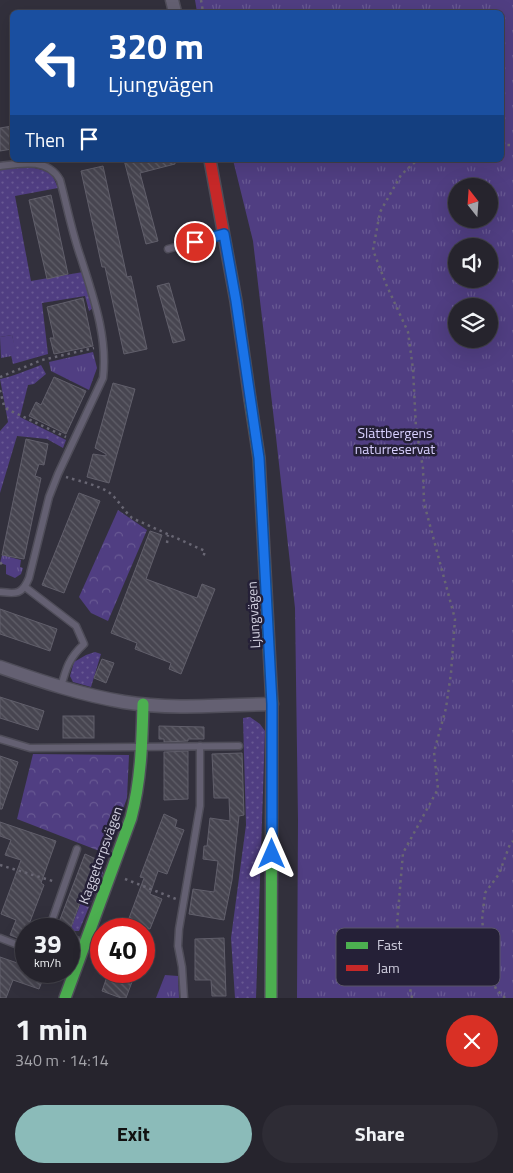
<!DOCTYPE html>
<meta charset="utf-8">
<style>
:root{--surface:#26242d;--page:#2e2c35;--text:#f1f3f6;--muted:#a4a4aa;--line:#424149;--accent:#8bbbb9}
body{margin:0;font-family:"Titillium Web",sans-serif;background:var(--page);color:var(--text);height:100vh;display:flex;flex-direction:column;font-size:19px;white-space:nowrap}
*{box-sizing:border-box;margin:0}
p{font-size:16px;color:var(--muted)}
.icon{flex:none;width:28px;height:28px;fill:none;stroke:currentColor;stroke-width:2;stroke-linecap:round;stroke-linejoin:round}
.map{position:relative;height:998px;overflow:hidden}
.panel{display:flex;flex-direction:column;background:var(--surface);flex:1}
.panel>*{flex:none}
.guide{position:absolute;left:10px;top:10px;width:494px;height:152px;border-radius:8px;box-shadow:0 5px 20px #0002,0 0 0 1px var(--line);background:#1a4fa0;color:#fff;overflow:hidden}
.needle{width:32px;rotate:343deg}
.controls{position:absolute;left:448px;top:178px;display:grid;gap:10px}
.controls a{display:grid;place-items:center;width:50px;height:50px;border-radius:50%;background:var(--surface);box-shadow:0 5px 20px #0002,0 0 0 1px var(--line);font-size:25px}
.speed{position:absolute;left:15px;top:918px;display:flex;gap:10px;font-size:25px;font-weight:700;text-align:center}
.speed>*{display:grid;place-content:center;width:65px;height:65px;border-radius:50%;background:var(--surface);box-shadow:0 5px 20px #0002,0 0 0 1px var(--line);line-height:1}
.speed small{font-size:12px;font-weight:400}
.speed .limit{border:8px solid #d22;background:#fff;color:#111}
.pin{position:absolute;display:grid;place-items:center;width:42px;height:42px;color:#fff;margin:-21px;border:2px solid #fff;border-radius:50%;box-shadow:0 1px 5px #0007}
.me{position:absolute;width:55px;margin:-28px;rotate:0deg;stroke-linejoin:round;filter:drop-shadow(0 0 4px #0008)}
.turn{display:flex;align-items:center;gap:18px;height:105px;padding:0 15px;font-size:22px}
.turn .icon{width:65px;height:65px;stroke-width:2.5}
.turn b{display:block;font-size:35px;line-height:42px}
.then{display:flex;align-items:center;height:48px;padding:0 15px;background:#0003;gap:10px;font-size:19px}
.round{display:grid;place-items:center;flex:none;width:52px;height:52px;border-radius:26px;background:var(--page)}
.overview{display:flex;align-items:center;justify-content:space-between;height:85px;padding:0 15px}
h1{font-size:30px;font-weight:700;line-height:38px}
.primary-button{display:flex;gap:10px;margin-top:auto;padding:10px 15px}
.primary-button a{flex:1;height:58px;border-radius:30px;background:var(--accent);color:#111;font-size:20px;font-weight:700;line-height:58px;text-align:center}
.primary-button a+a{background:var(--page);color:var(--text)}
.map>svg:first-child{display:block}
</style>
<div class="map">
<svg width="513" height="998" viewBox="0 0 513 998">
<defs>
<pattern id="grass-dots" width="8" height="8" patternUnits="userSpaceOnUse" patternTransform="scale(1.25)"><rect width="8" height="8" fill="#503e82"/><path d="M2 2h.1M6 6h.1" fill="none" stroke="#685993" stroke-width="1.8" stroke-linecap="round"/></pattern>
<pattern id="forest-crowns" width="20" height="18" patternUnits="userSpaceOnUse" patternTransform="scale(1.25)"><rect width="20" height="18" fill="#503e82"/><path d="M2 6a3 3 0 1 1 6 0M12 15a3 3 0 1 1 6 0" fill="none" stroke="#685993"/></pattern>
<pattern id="park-tufts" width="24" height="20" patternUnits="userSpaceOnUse" patternTransform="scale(1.25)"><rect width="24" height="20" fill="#503e82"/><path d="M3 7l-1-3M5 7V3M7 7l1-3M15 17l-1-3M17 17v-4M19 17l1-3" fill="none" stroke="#685993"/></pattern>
<pattern id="building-back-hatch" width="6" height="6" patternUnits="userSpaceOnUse" patternTransform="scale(1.25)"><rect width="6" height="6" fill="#474550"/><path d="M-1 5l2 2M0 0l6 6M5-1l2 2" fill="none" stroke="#605f69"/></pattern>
</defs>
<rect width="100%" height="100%" fill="#32303c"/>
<g fill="url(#grass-dots)">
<polygon points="30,167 51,172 58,188 15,196 31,281 83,272 93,308 89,311 85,296 42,303 48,354 13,364 11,355 16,355 12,335 0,337 0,169"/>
<path d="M 41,365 L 46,374 L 34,384 L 28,385 L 20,417 L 66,440 L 63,448 L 47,439 L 17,436 L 0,493 L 0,431 L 8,422 L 0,379 C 15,376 27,370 41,365 Z"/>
<polygon points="95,652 101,654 91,687 73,682 70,676 74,662 86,655"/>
<polygon points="250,717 260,724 265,731 256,998 235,998 231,938 246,825 243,718"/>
<polygon points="97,860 103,873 79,931 70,931"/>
</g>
<g fill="url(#forest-crowns)">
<polygon points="118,510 147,530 108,621 91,613 79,597"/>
<polygon points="33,754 129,755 127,798 107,854 17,819"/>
</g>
<g fill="url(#park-tufts)" fill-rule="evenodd">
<path d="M 195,0 L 513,0 L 513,998 L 297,998 L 298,820 L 295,608 L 276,437 L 253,241 L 233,160 L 501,160 L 501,12 L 197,12 ZM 489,186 L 489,219 L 456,219 L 456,186 ZM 489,246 L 489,279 L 456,279 L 456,246 ZM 489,306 L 489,339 L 456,339 L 456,306 Z"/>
<polygon points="12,335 17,355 1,358 0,337"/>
<polygon points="93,352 97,368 89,390 51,371 49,362"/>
<polygon points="2,555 21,560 20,567 23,568 21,574 15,578 6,574 6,565 0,563"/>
<polygon points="165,975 178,976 179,998 156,998"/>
</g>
<g fill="url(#building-back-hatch)" stroke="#615f6b">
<polygon points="12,126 12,149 0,151 0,128"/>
<polygon points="124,160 175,160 175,164 140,173 158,241 146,244"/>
<polygon points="103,166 127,277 131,276 147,349 124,354 105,267 102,267 81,171"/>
<polygon points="51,195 68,274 47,279 29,200"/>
<polygon points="169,283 185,340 173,343 157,286"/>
<polygon points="83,298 93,346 54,354 50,338 54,338 47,307"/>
<polygon points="54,377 86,391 66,434 29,416 36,402 41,405"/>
<polygon points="113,383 135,389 109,483 87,477 93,454 106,456 106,454 95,448"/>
<polygon points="26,439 48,444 44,465 39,464 35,476 41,478 24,559 2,555"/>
<polygon points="79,493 100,501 64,593 42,585"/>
<polygon points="150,531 162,535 146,579 197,598 202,584 215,589 181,674 169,669 171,663 135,649 137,643 111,633"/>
<polygon points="0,609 57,629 50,651 0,634"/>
<polygon points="102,659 114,663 106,683 94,678"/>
<polygon points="0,697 44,711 38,730 0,718"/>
<rect x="63" y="716" width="31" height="22"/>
<polygon points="159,726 204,727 204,739 188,739 188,741 164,742 164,739 159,739"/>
<polygon points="188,751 188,799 164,800 164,752"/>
<polygon points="242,753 244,815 239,816 232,880 224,920 189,914 193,889 214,892 218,861 203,859 204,846 207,846 210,818 230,821 229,798 214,798 212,754"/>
<polygon points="0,756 18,762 2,809 0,809"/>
<polygon points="164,814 177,820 175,827 184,830 167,874 158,871 150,894 162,899 150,929 125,929 144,878 140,877"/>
<polygon points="0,822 56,841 41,883 44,885 23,940 10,935 16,920 1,914 21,860 5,855 11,840 0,836"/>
<polygon points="85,854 96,859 71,927 59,922"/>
<polygon points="224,938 226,996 212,996 211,980 195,980 195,939"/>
<polygon points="0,957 26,966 26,971 46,971 39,989 13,980 6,998 0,998"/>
<polygon points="109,971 136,971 126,998 121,998 102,991"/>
</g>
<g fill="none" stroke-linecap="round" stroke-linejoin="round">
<defs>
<g id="lane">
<path d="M 0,166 C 22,163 48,158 60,180 C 67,206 72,233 81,258 C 93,296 108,337 103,378 L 58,474 L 49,497 L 29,578 C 22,595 16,594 0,592"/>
<polyline points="168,249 223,234"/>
<path d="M 25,587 L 76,626 L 84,644 C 69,658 66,668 61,687"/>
<polyline points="0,739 30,748 239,746"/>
<polyline points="49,929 77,849"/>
<polyline points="69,937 83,943"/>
<polyline points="0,938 18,945 26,945"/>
<polyline points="184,998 182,967 178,946 179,929 200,806 200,746"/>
</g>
<g id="street">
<polyline points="172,0 175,12"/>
<path d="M 0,667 C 40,681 82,695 124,702 C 171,710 225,705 272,704"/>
</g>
<g id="fast">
<polyline points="250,399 259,458 272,704 271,998"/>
<path d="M 65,998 L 131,818 C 141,781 142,743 143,704"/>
</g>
<polyline id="jam" points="210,160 236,301 250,399"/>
</defs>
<use href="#lane" stroke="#4f4d59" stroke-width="9"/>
<use href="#street" stroke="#4f4d59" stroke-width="15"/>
<use href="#fast" stroke="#4f4d59" stroke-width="14"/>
<use href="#jam" stroke="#4f4d59" stroke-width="14"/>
<g stroke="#686673" stroke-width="2.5" stroke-dasharray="2.5 4" stroke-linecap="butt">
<polyline points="201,0 203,12"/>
<polyline points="501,145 513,145"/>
<polyline points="0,377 42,360 94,348"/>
<polyline points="0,390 4,406 7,409 66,437"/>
<path d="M 66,477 C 79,481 102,486 111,494 C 119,501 124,511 132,518 L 205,551 L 203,558"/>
<polyline points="167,543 168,535"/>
<polyline points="0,564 3,562"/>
<polyline points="0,865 56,882"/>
<polyline points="125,879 176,899"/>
<polyline points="412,998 397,924 403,853 438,789 434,752 446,708 451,673 455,619 424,503 423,468 416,428 413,369 408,332 386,284 373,250 380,212 401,175 417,160"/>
<polyline points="505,998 496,989 489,970 482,920 485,893 499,874 510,844 513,841"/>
</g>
<use href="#lane" stroke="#646072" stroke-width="6"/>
<use href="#street" stroke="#646072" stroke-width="12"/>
<use href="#fast" stroke="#4caf50" stroke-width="11"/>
<use href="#jam" stroke="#c62828" stroke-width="11"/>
</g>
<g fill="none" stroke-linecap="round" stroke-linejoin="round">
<defs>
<polyline id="route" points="195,242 224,234 236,301 259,458 272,704 272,854"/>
</defs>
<use href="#route" stroke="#114b97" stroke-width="12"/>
<use href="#route" stroke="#1a73e8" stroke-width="9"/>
</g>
<g text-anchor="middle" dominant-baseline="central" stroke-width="5" stroke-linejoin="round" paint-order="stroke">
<g font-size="14" fill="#d8d0fe" stroke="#252037">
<text x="395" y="432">Slättbergens<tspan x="395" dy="16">naturreservat</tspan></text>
</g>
<g font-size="14" fill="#d1cfdf" stroke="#252037">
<text transform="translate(253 615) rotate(-93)">Ljungvägen</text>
<text transform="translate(100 855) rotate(-70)">Kaggetorpsvägen</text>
</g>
</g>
<rect x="336" y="928" width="164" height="58" rx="8" fill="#252037" stroke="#595569" stroke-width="1"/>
<rect x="346" y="942" width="22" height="7" fill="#4caf50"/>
<rect x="346" y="965" width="22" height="6" fill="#c62828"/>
<g font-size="14" fill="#d1cfdf">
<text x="377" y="950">Fast</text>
<text x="377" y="973">Jam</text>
</g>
</svg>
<div class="controls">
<a><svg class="needle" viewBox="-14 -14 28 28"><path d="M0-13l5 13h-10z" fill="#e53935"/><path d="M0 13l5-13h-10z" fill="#a4a4aa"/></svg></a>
<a><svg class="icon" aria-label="sound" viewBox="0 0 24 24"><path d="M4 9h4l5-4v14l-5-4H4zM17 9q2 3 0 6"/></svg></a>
<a><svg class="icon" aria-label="layers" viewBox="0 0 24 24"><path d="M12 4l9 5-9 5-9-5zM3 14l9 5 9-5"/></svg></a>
</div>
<div class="speed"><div>39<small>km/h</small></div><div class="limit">40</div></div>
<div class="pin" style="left:195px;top:242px;background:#d93025"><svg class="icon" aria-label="arrive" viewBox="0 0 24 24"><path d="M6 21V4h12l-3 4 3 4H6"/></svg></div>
<svg class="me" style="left:272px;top:854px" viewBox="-20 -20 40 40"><path d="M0-17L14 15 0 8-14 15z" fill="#1a73e8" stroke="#fff" stroke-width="4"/></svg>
<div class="guide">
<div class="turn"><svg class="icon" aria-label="left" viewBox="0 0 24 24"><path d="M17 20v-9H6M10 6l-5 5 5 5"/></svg><div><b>320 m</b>Ljungvägen</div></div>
<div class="then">Then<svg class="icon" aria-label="arrive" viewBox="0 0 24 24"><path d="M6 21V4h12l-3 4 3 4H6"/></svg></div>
</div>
</div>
<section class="panel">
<div class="overview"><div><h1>1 min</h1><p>340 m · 14:14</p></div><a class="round" style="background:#d93025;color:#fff"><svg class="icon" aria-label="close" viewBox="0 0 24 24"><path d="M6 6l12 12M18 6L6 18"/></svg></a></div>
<div class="primary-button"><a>Exit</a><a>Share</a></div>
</section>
